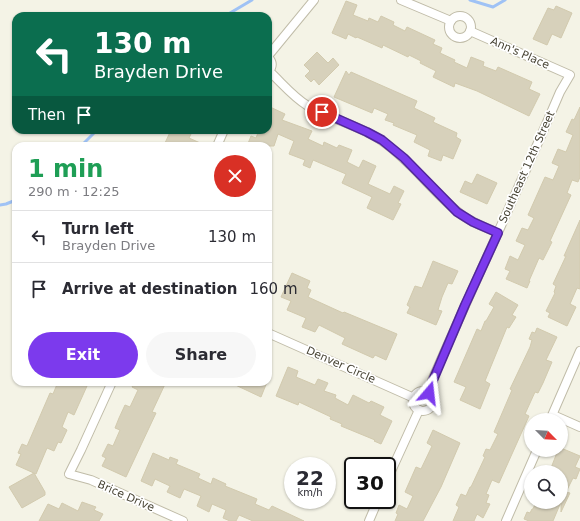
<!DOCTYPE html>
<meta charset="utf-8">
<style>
:root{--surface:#fff;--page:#f7f7f7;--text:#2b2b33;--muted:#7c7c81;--line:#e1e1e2;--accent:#7c3aed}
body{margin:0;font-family:"DejaVu Sans",sans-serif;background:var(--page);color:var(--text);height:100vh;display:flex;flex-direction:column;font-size:15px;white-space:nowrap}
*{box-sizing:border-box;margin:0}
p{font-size:13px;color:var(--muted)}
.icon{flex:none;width:22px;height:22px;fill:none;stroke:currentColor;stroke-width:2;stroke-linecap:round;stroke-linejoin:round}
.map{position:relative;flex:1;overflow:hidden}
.side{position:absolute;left:12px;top:142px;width:260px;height:244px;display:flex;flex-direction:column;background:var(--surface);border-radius:12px;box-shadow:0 1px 3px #0004}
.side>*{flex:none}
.hud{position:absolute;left:12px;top:12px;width:260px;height:122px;border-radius:12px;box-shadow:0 1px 3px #0004;background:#0b6e4f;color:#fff;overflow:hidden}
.needle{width:26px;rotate:114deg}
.tools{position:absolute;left:524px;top:413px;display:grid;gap:8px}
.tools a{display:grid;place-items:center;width:44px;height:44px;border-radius:50%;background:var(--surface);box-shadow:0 1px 3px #0004;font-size:20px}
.speed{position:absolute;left:284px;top:457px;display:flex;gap:8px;font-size:20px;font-weight:700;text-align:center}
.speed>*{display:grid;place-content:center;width:52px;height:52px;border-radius:50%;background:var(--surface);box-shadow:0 1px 3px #0004;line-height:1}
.speed small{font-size:10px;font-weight:400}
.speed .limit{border:2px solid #111;border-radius:6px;background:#fff;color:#111}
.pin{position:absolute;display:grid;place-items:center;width:34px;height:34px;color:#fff;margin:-17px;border:2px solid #fff;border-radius:50%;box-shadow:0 1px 4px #0007}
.me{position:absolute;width:44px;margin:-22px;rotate:17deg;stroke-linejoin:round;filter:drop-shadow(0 0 3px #0008)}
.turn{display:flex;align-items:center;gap:14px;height:84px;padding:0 16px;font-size:18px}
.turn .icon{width:52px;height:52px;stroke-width:2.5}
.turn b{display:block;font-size:28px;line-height:34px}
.then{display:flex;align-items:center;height:38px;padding:0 16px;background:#0003;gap:8px;font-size:15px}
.round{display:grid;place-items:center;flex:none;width:42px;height:42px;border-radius:21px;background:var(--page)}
.overview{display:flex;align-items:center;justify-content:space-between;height:68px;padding:0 16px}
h1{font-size:24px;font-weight:700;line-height:30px;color:#1e9e55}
.action{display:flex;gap:8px;margin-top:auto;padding:8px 16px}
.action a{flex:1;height:46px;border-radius:24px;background:var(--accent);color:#fff;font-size:16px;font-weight:700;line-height:46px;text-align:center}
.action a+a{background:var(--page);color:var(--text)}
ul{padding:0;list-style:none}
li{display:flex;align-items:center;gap:12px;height:52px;padding:0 16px;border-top:1px solid var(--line)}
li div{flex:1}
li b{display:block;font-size:15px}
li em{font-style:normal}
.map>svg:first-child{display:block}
</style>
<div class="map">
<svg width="580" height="521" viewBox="0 0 580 521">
<rect width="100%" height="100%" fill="#f4f3e6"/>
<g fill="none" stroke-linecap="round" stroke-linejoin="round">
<g stroke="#9fc2f5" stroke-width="3">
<polyline points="470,0 493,7 505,0"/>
<polyline points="225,16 252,0"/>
<polyline points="81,146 97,130"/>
<polyline points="0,205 6,204 16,200"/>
</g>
</g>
<g fill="#d7d1bb" stroke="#d2caae">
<polygon points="346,1 357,5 353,15 368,21 369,18 378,22 381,16 394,22 393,25 405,31 407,27 435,40 433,44 442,48 440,53 455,60 454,62 467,68 471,57 484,62 483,66 496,71 498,67 532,82 529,89 540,94 529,116 477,91 455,83 454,87 433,77 436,71 420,63 421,61 409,55 408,57 383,45 382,48 357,37 356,38 348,34 346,39 332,33"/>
<polygon points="556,6 572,13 561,38 552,34 547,45 533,39 548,8 554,10"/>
<polygon points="317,52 328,63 333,58 339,65 319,85 314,79 311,82 305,76 310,71 304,65"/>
<polygon points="346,71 349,75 351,72 417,101 414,108 435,118 433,122 457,133 456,137 461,140 453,159 443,155 441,161 428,156 430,150 414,142 417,135 393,125 394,123 385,120 388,114 374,108 372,113 334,97"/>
<polygon points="268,106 285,114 282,120 312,131 308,139 323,146 324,142 337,148 339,145 352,150 347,162 359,168 363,160 376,166 368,184 390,194 394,186 404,191 398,203 401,204 393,220 367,208 372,197 342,183 346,174 313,160 310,168 303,165 305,160 289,154 294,141 278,134 274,146 247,146 251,136 256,138 259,130 268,130"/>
<polygon points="580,107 580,177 578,182 572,180 567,193 571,195 550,241 552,242 543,260 539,258 529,281 530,281 527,288 506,279 510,271 505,269 510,256 518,260 525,245 516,241 522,228 528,230 534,218 528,215 545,177 553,180 559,166 552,163 558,149 566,152 573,135 566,132 572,119 574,120"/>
<polygon points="171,130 193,130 189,138 207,146 171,146 165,143"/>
<polygon points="477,174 497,183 487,204 460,192 465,181 472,184"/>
<polygon points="580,220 580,289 577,288 570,304 576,307 567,326 548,317 550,313 546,311 555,293 554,292 556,286 553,284 566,256 564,256"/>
<polygon points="433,261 458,271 452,284 448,283 442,297 438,310 442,311 436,325 407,313 410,307 407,305 415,286 422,288"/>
<polygon points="292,273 310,281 307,288 311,290 308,297 343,313 344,312 397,334 386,360 375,355 373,358 342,344 345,338 319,325 315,332 302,327 306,318 287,310 291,301 281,297"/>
<polygon points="496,292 518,305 512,315 516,317 509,328 507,327 485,381 490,384 480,409 460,400 466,387 454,382 477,329 481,331 485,321 486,321 494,307 489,304"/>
<polygon points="537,328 557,337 546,360 552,362 543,383 538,393 535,392 525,414 529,416 499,483 492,480 486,494 489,495 486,503 490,504 483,518 477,514 474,521 453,521 459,507 456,505 461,494 466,496 470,487 471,487 485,457 483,456 486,449 490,450 498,434 494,432 512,390 510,389 530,347 532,340 529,339 532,332 535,333"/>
<polygon points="288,367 298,371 296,377 315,385 318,379 328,383 324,391 336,395 335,398 348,405 353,395 369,403 371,401 384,407 380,415 392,421 381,444 374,441 375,440 341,426 342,424 330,419 331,417 299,402 298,405 276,396"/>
<polygon points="58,382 78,382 87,386 74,415 68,412 62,427 67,430 61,443 58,442 54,451 47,448 36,474 16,465 21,454 18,453 22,444 27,446 50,393 53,394"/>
<polygon points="135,382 166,382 152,412 156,413 126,477 102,466 106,458 102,456 108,444 113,446 120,430 115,428 119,418 125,405 130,407 138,390 132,387"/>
<polygon points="229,382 267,382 261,397"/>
<polygon points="433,430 460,443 441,487 423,521 395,521 398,514 396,513 399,505 407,509 413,496 405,492 416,467 421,469 432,446 427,443"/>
<polygon points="561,448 580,456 575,467 580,469 576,479 573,478 566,492 570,493 561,512 561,472 551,468 558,450 561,450"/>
<polygon points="153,453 169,460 170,457 178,460 176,464 200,474 198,478 211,484 213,478 226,484 225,486 257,499 255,504 269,510 272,506 304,521 253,521 239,515 236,521 230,521 223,518 226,510 212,504 209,512 197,506 201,496 184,489 180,498 167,492 170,486 155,479 152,486 141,481"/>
<polygon points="34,473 45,492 45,495 22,508 9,487"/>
<polygon points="82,502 96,507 94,510 103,514 99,521 39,521 48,504 59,509 62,503 78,511"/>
<polygon points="536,502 561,502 553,521 529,521 524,519 527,512 530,513 532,509 533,509"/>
</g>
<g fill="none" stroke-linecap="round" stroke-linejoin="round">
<defs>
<g id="street">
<polyline points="401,0 451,21"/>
<circle cx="460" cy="27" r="11"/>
<polyline points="268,56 314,0"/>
<path d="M 268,57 C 273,62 273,67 268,72"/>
<path d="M 269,71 C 282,83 293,97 308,106 C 332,120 359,125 382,141 C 411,161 431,190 458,212 C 469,222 485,227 498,233"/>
<polyline points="217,146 224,130"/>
<polyline points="268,333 414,398"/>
<polyline points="112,382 81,450 69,474 91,480 183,521"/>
<circle cx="423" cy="401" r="10"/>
<path d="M 427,392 C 470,292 517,193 560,92 L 570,75 L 470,31"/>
<polyline points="553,415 580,427"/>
<polyline points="550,420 580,351"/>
<polyline points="387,480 419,410"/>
<polyline points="369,521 378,500"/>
<polyline points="506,521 537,450"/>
</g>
</defs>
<use href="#street" stroke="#c0bca8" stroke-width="10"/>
<use href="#street" stroke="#fff" stroke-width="8"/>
</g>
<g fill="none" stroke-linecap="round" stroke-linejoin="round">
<defs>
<polyline id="route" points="322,112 367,132 382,140 404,158 457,212 473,222 498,233 465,305 428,392 429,393"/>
</defs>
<use href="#route" stroke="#51269a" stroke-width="10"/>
<use href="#route" stroke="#7c3aed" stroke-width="7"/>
</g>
<g text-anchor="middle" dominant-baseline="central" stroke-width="3.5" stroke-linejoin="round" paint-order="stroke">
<g font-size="11" fill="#484435" stroke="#fff">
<text transform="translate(520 53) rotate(24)">Ann's Place</text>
<text transform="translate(527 167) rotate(-66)">Southeast 12th Street</text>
<text transform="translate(341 365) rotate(24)">Denver Circle</text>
<text transform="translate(126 496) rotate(24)">Brice Drive</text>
</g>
</g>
</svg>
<div class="tools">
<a><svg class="needle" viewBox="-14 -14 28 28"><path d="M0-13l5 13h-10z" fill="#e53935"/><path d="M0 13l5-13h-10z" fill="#7c7c81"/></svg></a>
<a><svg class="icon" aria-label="search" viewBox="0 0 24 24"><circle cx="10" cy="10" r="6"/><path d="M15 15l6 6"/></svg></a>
</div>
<div class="speed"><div>22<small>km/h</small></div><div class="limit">30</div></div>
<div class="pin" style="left:322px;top:112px;background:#d93025"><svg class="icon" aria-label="arrive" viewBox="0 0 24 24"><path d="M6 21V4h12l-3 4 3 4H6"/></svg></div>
<svg class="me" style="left:429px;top:393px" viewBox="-20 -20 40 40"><path d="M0-17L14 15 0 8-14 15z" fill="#7c3aed" stroke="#fff" stroke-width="4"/></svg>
<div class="hud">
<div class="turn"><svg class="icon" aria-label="left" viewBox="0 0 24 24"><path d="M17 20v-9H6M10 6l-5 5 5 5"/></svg><div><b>130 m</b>Brayden Drive</div></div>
<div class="then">Then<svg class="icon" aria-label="arrive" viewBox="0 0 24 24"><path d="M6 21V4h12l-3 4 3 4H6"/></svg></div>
</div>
<section class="side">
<div class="overview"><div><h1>1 min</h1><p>290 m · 12:25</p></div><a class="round" style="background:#d93025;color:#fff"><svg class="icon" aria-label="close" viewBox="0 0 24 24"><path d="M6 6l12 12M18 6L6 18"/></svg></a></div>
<ul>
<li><svg class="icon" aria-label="left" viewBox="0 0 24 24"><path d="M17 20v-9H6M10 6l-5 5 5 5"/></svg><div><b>Turn left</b><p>Brayden Drive</p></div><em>130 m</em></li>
<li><svg class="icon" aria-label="arrive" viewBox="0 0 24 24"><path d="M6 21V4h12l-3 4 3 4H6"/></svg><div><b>Arrive at destination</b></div><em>160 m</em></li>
</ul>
<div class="action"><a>Exit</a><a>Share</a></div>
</section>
</div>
